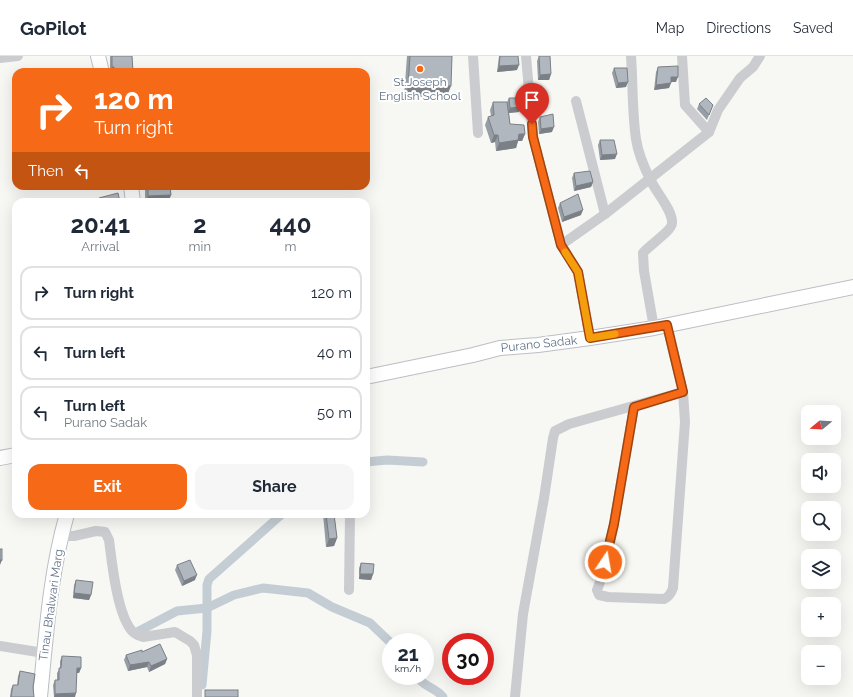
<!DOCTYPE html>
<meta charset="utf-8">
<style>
:root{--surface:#fff;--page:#f6f6f7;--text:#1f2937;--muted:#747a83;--line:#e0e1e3;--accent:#f66916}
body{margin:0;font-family:Raleway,sans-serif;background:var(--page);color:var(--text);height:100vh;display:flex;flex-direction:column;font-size:15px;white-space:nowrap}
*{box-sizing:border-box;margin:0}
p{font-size:13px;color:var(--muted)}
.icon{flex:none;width:22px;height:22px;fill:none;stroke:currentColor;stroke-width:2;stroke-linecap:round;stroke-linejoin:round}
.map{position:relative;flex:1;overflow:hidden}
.drawer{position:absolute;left:12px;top:142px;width:358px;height:320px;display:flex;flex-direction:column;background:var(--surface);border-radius:12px;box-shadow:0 4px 16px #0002}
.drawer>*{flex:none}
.guide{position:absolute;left:12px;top:12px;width:358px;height:122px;border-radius:12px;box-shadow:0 4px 16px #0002;background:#f66916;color:#fff;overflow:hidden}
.needle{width:26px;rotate:252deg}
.tools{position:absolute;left:801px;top:349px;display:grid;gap:8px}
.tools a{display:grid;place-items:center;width:40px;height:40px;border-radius:8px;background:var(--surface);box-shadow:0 4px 16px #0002;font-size:20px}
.speed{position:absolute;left:382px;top:577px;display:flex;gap:8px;font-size:20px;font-weight:700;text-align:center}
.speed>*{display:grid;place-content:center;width:52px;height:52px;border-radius:50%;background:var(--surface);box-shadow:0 4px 16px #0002;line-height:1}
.speed small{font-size:10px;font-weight:400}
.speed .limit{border:6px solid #d22;background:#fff;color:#111}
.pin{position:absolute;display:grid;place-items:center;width:34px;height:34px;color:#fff;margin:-41px -17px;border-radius:50% 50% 50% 0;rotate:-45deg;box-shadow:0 0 4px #0007}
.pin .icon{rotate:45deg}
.me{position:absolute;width:44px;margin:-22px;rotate:12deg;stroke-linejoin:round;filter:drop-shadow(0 0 3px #0008)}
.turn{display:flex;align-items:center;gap:14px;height:84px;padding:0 16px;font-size:18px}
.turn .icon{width:52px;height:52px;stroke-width:2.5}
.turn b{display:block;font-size:28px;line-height:34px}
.then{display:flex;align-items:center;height:38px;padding:0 16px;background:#0003;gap:8px;font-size:15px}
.eta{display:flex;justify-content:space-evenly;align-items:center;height:68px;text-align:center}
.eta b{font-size:24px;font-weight:700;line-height:28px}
.primary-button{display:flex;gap:8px;margin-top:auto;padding:8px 16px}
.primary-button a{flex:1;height:46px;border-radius:12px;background:var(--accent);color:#fff;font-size:16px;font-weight:700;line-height:46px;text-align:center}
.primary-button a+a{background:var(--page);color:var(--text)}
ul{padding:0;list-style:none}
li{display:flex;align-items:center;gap:12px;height:54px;margin:0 8px 6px;padding:0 8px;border:2px solid var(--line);border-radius:12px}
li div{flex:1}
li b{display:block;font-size:15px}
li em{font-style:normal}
header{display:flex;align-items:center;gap:24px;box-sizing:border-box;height:56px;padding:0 20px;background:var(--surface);border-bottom:1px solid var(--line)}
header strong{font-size:19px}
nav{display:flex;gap:22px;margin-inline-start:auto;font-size:14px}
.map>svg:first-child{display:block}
</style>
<header>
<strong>GoPilot</strong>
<nav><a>Map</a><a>Directions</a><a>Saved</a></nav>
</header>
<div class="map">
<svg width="853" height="641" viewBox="0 0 853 641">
<rect width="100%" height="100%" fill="#f7f8f4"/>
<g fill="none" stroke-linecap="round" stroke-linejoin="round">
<g stroke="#c5cdd4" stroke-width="9">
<polyline points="366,406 387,404 423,406"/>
<polyline points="139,575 177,555 207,552 234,539 263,532 308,537 332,551 370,567 391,587"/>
<path d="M 417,620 C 423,631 435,631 443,641"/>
<polyline points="202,629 207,575 207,529 209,523 282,458"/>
</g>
<defs>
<g id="secondary">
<polyline points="98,0 102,16"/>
<polyline points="131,130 133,146"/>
<polyline points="366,321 473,299 500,292 538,289 590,282 654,272 853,231"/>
<polyline points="0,402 16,399"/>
<path d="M 40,641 C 46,580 50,517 67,458"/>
</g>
</defs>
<use href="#secondary" stroke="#bbbfc5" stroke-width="16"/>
<g stroke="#caccd0" stroke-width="10">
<polyline points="473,0 478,77"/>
<polyline points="526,0 533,81 561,189 578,216 590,282"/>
<path d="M 631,0 C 633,27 632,56 636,83 C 638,97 644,111 650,123 C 655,135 673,154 672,167 C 672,175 648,190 643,197 L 644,215 L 654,272"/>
<polyline points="682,0 685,49 709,76"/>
<polyline points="0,2 18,0"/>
<polyline points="576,45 605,158"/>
<polyline points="561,189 605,158 704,80 709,76 718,54 740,22 753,11 760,0"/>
<path d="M 634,351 L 614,468 L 603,518 L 597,534 L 599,539 L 608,541 L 664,543 C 669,541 671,538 673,532 L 685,366 L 683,336 L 667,269"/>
<path d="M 61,480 L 74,480 L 96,475 L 105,476 L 109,484 C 112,507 117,558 132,575 C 135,578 139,580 143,581 L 175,576 L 190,585 L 194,589 L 197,599 L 197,641"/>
<polyline points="349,534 350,458"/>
<polyline points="0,590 44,597"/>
<polyline points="515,641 523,558 544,442 553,382 555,375 569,368 683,336"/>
</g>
<use href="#secondary" stroke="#fff" stroke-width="14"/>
</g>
<g fill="#979da4">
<polygon points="110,0 132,0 133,16 110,16"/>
<polygon points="407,0 452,0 447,40 404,41"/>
<polygon points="499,0 518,0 517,14 497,16"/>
<polygon points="539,0 551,18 549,24 538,24 537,5"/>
<polygon points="658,11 676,26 671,26 669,32 654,34 656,16"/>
<polygon points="614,12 626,31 616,32 612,17"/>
<polygon points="509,42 520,51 519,56 509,57 510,68 525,78 522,85 518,85 516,92 496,95 495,86 491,87 485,69 488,61 491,60 490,54 493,46 507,46"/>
<polygon points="699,48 713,49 707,64 697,53"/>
<polygon points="540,61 552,76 539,78 538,66"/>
<polygon points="600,84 615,103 600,104 598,89"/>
<polygon points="574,117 593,126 591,131 574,135 572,122"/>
<polygon points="145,130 170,130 171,139 168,146 145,146"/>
<polygon points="560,147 581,159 562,166 558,152"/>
<polygon points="323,458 334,458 337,482 334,490 326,491"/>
<polygon points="361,507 373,518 371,524 359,523 359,512"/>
<polygon points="177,509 195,524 182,530 175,514"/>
<polygon points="76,524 91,539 89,544 73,542 74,529"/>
<polygon points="142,596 167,603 165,608 149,616 147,611 128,615 124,604 126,599"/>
<polygon points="62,600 81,612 79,617 77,617 75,641 54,641 53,629 55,624 57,624 57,617 60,612 60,605"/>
<polygon points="20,615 33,631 34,641 10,641 11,633 13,629 17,629 18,620"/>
</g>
<g fill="#7b8086">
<polygon points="519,9 517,14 497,16 499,10"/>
<polygon points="112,11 114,11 112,16 110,16"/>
<polygon points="551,18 549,24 538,24 540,19"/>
<polygon points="671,21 678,21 676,26 669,26"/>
<polygon points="628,26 626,31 616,32 618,27"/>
<polygon points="671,27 669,32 654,34 656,29"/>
<polygon points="451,30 447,40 404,41 408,31"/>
<polygon points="520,51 519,56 508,57 510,52"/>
<polygon points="554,71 552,76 539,78 541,73"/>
<polygon points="519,78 525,78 522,85 518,85 516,92 496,95 499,87"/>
<polygon points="494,79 498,79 495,86 491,87"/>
<polygon points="617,98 615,103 600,104 602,99"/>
<polygon points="593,126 591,131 574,135 576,130"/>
<polygon points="171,139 168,146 146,146 148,140"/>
<polygon points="583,154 581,159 562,166 564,161"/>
<polygon points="337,482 334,490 326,491 329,483"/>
<polygon points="0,504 2,504 0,509"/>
<polygon points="360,518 373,518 371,524 359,523"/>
<polygon points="197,519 195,524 182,530 184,525"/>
<polygon points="74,537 91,539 89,544 73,542"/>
<polygon points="167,603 165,608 149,616 151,610"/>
<polygon points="149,606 147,611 128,615 130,609"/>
<polygon points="77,612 81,612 79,617 75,617"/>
<polygon points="76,637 75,641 54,641 55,638"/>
</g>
<g fill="#b0b7bf" stroke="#7b8086">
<polygon points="112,0 132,0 133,16 115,16 114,11 112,11"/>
<polygon points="410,0 452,0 451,30 408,31"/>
<polygon points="500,0 518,0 519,9 499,10"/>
<polygon points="539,0 550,0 551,18 540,19"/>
<polygon points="678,10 678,21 671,21 671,27 656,29 658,11"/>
<polygon points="614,12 627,12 628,26 618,27"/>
<polygon points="509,42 521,42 520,51 510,52"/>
<polygon points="706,42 713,49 709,59 699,48"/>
<polygon points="493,46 507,46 510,68 524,69 525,78 519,78 518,84 499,87 498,79 494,79 488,61 494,59"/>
<polygon points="553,58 554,71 541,73 540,61"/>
<polygon points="600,84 614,84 617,98 602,99"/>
<polygon points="590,115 593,126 576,130 574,117"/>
<polygon points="148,130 170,130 171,139 148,140"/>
<polygon points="118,137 120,146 100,146 99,142"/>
<polygon points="578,138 583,154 564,161 560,147"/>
<polygon points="326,458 334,458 337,482 329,483"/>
<rect x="0" y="493" width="2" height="11"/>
<polygon points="190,504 197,519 184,525 177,509"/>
<polygon points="361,507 374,508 373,518 360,518"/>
<polygon points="76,524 93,526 91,539 74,537"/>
<polygon points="160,588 167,603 151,610 149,606 130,609 126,599 142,594 142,596"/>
<polygon points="62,600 81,601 81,612 77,612 76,637 55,638 55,624 59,624 59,612 61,612"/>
<polygon points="20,615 35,618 33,631 34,641 11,641 13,629 18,629"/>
<rect x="205" y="634" width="33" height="7"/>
</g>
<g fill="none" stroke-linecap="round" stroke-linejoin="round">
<defs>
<polyline id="route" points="532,68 533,81 561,189 578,216 590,282 667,269 683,336 634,351 614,468 605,506"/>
</defs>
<use href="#route" stroke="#a0440e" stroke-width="10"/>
<use href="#route" stroke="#f66916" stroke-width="7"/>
<polyline stroke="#f59e0b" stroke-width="7" points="565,196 578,216 590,282 615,278"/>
</g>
<circle fill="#f66916" stroke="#fff" stroke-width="1.5" cx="420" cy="13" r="4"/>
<g text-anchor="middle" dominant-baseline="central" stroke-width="4" stroke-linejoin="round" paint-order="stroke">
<g font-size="12" fill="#637388" stroke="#fff">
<text x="420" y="26">St.Joseph<tspan x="420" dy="14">English School</tspan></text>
</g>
<g font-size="12" fill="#637388" stroke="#fff">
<text transform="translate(539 288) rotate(-6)">Purano Sadak</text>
<text transform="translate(51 549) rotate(-82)">Tinau Bhalwari Marg</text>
</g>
</g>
</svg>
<div class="tools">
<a><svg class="needle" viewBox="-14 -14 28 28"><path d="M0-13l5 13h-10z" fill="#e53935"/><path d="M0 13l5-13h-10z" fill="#747a83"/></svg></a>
<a><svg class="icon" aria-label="sound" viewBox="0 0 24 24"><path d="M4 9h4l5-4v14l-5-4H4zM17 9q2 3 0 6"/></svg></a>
<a><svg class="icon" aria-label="search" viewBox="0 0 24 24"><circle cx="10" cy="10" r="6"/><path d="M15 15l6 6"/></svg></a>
<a><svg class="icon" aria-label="layers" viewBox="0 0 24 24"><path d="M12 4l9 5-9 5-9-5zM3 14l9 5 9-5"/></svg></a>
<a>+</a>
<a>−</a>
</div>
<div class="speed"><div>21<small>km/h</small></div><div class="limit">30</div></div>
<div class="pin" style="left:532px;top:68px;background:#d93025"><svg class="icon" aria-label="arrive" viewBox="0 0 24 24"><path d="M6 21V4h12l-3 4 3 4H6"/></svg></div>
<svg class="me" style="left:605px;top:506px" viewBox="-20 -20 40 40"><circle r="17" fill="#f66916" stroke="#fff" stroke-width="3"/><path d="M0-11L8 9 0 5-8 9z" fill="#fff"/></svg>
<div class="guide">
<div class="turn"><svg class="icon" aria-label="right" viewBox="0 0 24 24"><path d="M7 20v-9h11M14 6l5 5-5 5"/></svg><div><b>120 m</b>Turn right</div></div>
<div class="then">Then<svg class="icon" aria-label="left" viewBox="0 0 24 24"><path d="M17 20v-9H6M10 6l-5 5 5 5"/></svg></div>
</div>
<section class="drawer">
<div class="eta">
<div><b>20:41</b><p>Arrival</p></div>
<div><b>2</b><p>min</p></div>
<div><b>440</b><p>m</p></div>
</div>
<ul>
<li><svg class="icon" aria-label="right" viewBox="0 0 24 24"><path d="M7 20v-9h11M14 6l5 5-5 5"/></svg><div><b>Turn right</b></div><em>120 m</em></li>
<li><svg class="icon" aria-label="left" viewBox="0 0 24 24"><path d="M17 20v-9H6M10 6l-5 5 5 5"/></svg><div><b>Turn left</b></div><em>40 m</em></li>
<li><svg class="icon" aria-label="left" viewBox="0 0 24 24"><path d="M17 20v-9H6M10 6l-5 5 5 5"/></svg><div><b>Turn left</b><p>Purano Sadak</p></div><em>50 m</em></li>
</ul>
<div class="primary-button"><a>Exit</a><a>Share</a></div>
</section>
</div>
